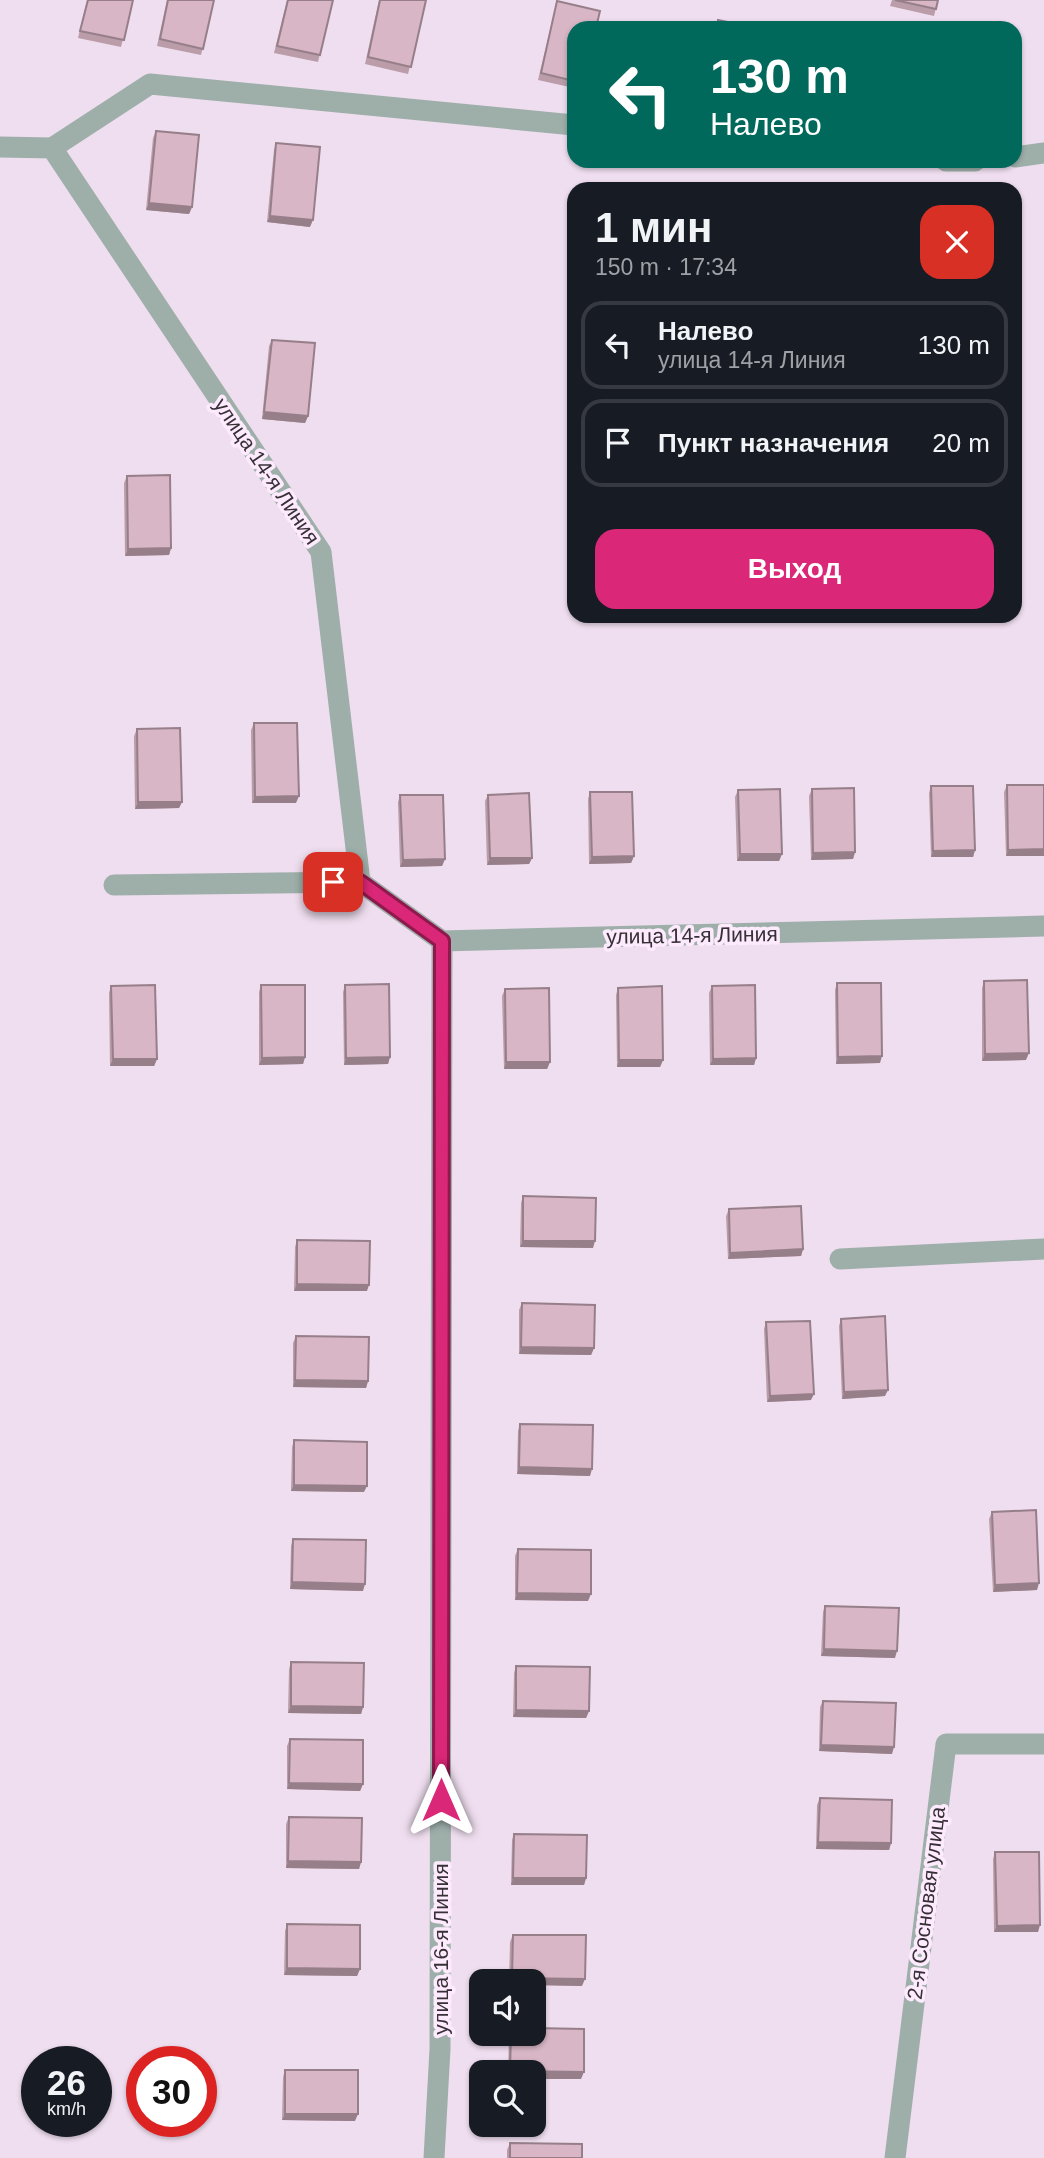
<!DOCTYPE html>
<html lang="ru">
<meta charset="utf-8">
<style>
:root{--surface:#171b24;--page:#20242c;--text:#f1f3f6;--muted:#9ea1a6;--line:#363941;--accent:#db2777}
body{margin:0;font-family:Arial,sans-serif;background:var(--page);color:var(--text);height:100vh;display:flex;flex-direction:column;font-size:26px;white-space:nowrap}
*{box-sizing:border-box;margin:0}
p{font-size:23px;color:var(--muted)}
.icon{flex:none;width:38px;height:38px;fill:none;stroke:currentColor;stroke-width:2;stroke-linecap:round;stroke-linejoin:round}
.map{position:relative;flex:1;overflow:hidden}
.side{position:absolute;left:567px;top:182px;width:455px;height:441px;display:flex;flex-direction:column;background:var(--surface);border-radius:21px;box-shadow:0 2px 5px #0004}
.side>*{flex:none}
.guide{position:absolute;left:567px;top:21px;width:455px;height:147px;border-radius:21px;box-shadow:0 2px 5px #0004;background:#00695c;color:#fff;overflow:hidden}
.buttons{position:absolute;left:469px;top:1969px;display:grid;gap:14px}
.buttons a{display:grid;place-items:center;width:77px;height:77px;border-radius:14px;background:var(--surface);box-shadow:0 2px 5px #0004;font-size:35px}
.speed{position:absolute;left:21px;top:2046px;display:flex;gap:14px;font-size:35px;font-weight:700;text-align:center}
.speed>*{display:grid;place-content:center;width:91px;height:91px;border-radius:50%;background:var(--surface);box-shadow:0 2px 5px #0004;line-height:1}
.speed small{font-size:18px;font-weight:400}
.speed .limit{border:10px solid #d22;background:#fff;color:#111}
.pin{position:absolute;display:grid;place-items:center;width:60px;height:60px;color:#fff;margin:-30px;border-radius:14px;box-shadow:0 4px 10px #0006}
.me{position:absolute;width:77px;margin:-38px;rotate:0deg;stroke-linejoin:round;filter:drop-shadow(0 0 5px #0008)}
.turn{display:flex;align-items:center;gap:24px;height:147px;padding:0 28px;font-size:32px}
.turn .icon{width:91px;height:91px;stroke-width:2.5}
.turn b{display:block;font-size:49px;line-height:60px}
.round{display:grid;place-items:center;flex:none;width:74px;height:74px;border-radius:21px;background:var(--page)}
.overview{display:flex;align-items:center;justify-content:space-between;height:119px;padding:0 28px}
h1{font-size:42px;font-weight:700;line-height:52px}
.button{display:flex;gap:14px;margin-top:auto;padding:14px 28px}
.button a{flex:1;height:80px;border-radius:21px;background:var(--accent);color:#fff;font-size:28px;font-weight:700;line-height:80px;text-align:center}
ul{padding:0;list-style:none}
li{display:flex;align-items:center;gap:21px;height:88px;margin:0 14px 10px;padding:0 14px;border:4px solid var(--line);border-radius:21px}
li div{flex:1}
li b{display:block;font-size:26px}
li em{font-style:normal}
.map>svg:first-child{display:block}
</style>
<div class="map">
<svg width="1044" height="2158" viewBox="0 0 1044 2158">
<rect width="100%" height="100%" fill="#efdeef"/>
<g fill="none" stroke-linecap="round" stroke-linejoin="round">
<g stroke="#9eafaa" stroke-width="21">
<polyline points="0,147 52,148 321,552 360,882 442,941 1044,926"/>
<polyline points="52,148 150,84 574,125"/>
<polyline points="1015,157 1044,153"/>
<polyline points="946,161 975,161"/>
<polyline points="114,885 360,882"/>
<polyline points="840,1259 1044,1249"/>
<polyline points="434,2158 440,2049 442,941"/>
<polyline points="895,2158 946,1744 1044,1744"/>
</g>
</g>
<g fill="#ba9da9">
<polygon points="87,0 133,0 121,47 78,38"/>
<polygon points="167,0 214,0 201,55 157,46"/>
<polygon points="287,0 333,0 318,62 274,53"/>
<polygon points="379,0 426,0 408,74 365,64"/>
<polygon points="892,0 938,0 934,16 890,6"/>
<polygon points="557,1 574,28 574,88 538,80"/>
<polygon points="156,131 192,207 189,214 146,210 153,138"/>
<polygon points="276,143 310,227 267,222 274,150"/>
<polygon points="272,340 308,416 305,423 262,419 269,346"/>
<polygon points="127,476 171,548 169,555 125,556 124,483"/>
<polygon points="254,723 296,803 252,803 251,730"/>
<polygon points="137,729 182,802 179,808 135,809 134,736"/>
<polygon points="1007,785 1044,785 1044,856 1006,856 1004,792"/>
<polygon points="931,786 975,850 973,857 931,857 929,793"/>
<polygon points="812,789 855,852 853,859 811,860 809,796"/>
<polygon points="738,790 782,854 779,861 737,861 735,797"/>
<polygon points="590,792 634,856 631,863 589,864 588,799"/>
<polygon points="400,795 445,859 442,866 400,867 398,802"/>
<polygon points="488,795 532,858 529,864 487,865 485,801"/>
<polygon points="984,981 1026,1060 982,1061 982,988"/>
<polygon points="837,983 880,1063 836,1064 835,990"/>
<polygon points="261,985 305,1057 303,1064 259,1065 259,992"/>
<polygon points="345,985 390,1057 388,1064 344,1065 343,992"/>
<polygon points="111,986 157,1059 154,1066 110,1066 109,993"/>
<polygon points="712,986 756,1058 754,1065 710,1065 709,993"/>
<polygon points="618,988 663,1060 660,1067 617,1067 616,995"/>
<polygon points="505,989 550,1062 547,1069 504,1069 502,996"/>
<polygon points="523,1196 593,1248 520,1247 521,1203"/>
<polygon points="729,1209 803,1249 801,1256 728,1259 726,1216"/>
<polygon points="297,1240 367,1291 294,1291 295,1247"/>
<polygon points="522,1303 594,1348 591,1355 519,1354 519,1310"/>
<polygon points="841,1319 885,1396 842,1399 839,1326"/>
<polygon points="766,1322 811,1400 767,1402 764,1329"/>
<polygon points="296,1336 368,1381 366,1388 293,1387 293,1343"/>
<polygon points="520,1424 590,1476 517,1474 518,1431"/>
<polygon points="294,1440 364,1492 291,1491 292,1447"/>
<polygon points="992,1512 1037,1590 993,1592 989,1519"/>
<polygon points="293,1539 363,1591 290,1589 291,1546"/>
<polygon points="518,1549 588,1601 515,1600 515,1556"/>
<polygon points="825,1606 895,1658 821,1656 823,1612"/>
<polygon points="291,1662 363,1707 361,1714 288,1713 289,1669"/>
<polygon points="516,1666 589,1711 586,1718 513,1717 514,1673"/>
<polygon points="823,1701 892,1754 819,1751 820,1707"/>
<polygon points="290,1739 363,1784 360,1791 287,1789 287,1746"/>
<polygon points="820,1798 891,1843 889,1850 816,1849 817,1805"/>
<polygon points="289,1817 361,1862 359,1869 286,1868 286,1824"/>
<polygon points="514,1834 586,1878 584,1885 511,1885 512,1840"/>
<polygon points="995,1852 1038,1932 994,1932 993,1859"/>
<polygon points="287,1924 360,1969 357,1976 284,1975 285,1931"/>
<polygon points="513,1935 582,1986 534,1985 534,1981 509,1981 510,1942"/>
<polygon points="509,2034 534,2034 581,2079 534,2072 508,2072"/>
<polygon points="285,2070 355,2121 282,2120 283,2077"/>
<polygon points="510,2143 582,2158 507,2158 507,2150"/>
</g>
<g fill="#977f8a">
<polygon points="149,203 192,207 189,214 146,210"/>
<polygon points="270,216 313,220 310,227 267,222"/>
<polygon points="264,412 308,416 305,423 262,419"/>
<polygon points="171,548 169,555 125,556 128,549"/>
<polygon points="299,796 296,803 252,803 255,797"/>
<polygon points="138,802 182,802 179,808 135,809"/>
<polygon points="1044,849 1044,856 1006,856 1008,850"/>
<polygon points="975,850 973,857 931,857 933,851"/>
<polygon points="855,852 853,859 811,860 813,853"/>
<polygon points="740,854 782,854 779,861 737,861"/>
<polygon points="634,856 631,863 589,864 592,857"/>
<polygon points="490,858 532,858 529,864 487,865"/>
<polygon points="445,859 442,866 400,867 403,860"/>
<polygon points="1029,1053 1026,1060 982,1061 985,1054"/>
<polygon points="882,1056 880,1063 836,1064 838,1057"/>
<polygon points="305,1057 303,1064 259,1065 262,1058"/>
<polygon points="390,1057 388,1064 344,1065 346,1058"/>
<polygon points="756,1058 754,1065 710,1065 713,1059"/>
<polygon points="113,1059 157,1059 154,1066 110,1066"/>
<polygon points="619,1060 663,1060 660,1067 617,1067"/>
<polygon points="506,1062 550,1062 547,1069 504,1069"/>
<polygon points="523,1241 595,1241 593,1248 520,1247"/>
<polygon points="803,1249 801,1256 728,1259 730,1253"/>
<polygon points="297,1284 369,1285 367,1291 294,1291"/>
<polygon points="521,1347 594,1348 591,1355 519,1354"/>
<polygon points="295,1380 368,1381 366,1388 293,1387"/>
<polygon points="888,1390 885,1396 842,1399 844,1392"/>
<polygon points="814,1394 811,1400 767,1402 770,1396"/>
<polygon points="519,1467 592,1469 590,1476 517,1474"/>
<polygon points="294,1485 367,1486 364,1492 291,1491"/>
<polygon points="292,1582 365,1584 363,1591 290,1589"/>
<polygon points="1039,1583 1037,1590 993,1592 995,1585"/>
<polygon points="517,1593 591,1594 588,1601 515,1600"/>
<polygon points="824,1649 897,1651 895,1658 821,1656"/>
<polygon points="291,1706 363,1707 361,1714 288,1713"/>
<polygon points="516,1710 589,1711 586,1718 513,1717"/>
<polygon points="821,1745 894,1747 892,1754 819,1751"/>
<polygon points="289,1783 363,1784 360,1791 287,1789"/>
<polygon points="818,1842 891,1843 889,1850 816,1849"/>
<polygon points="288,1861 361,1862 359,1869 286,1868"/>
<polygon points="513,1878 586,1878 584,1885 511,1885"/>
<polygon points="1040,1925 1038,1932 994,1932 997,1926"/>
<polygon points="287,1968 360,1969 357,1976 284,1975"/>
<polygon points="512,1978 585,1979 582,1986 534,1985 534,1981 511,1981"/>
<polygon points="510,2071 584,2072 581,2079 534,2079 534,2072"/>
<polygon points="285,2114 358,2114 355,2121 282,2120"/>
</g>
<g fill="#d8b6c5" stroke="#977f8a" stroke-width="2">
<polygon points="88,0 133,0 124,40 80,31"/>
<polygon points="168,0 214,0 203,49 160,39"/>
<polygon points="288,0 333,0 320,55 277,46"/>
<polygon points="380,0 426,0 411,67 368,57"/>
<polygon points="895,0 938,0 936,9"/>
<polygon points="557,1 600,11 596,28 574,28 574,81 541,73"/>
<polygon points="718,20 757,28 717,28"/>
<polygon points="156,131 199,135 192,207 149,203"/>
<polygon points="276,143 320,147 313,220 270,216"/>
<polygon points="272,340 315,343 308,416 264,412"/>
<polygon points="170,475 171,548 128,549 127,476"/>
<polygon points="254,723 297,723 299,796 255,797"/>
<polygon points="180,728 182,802 138,802 137,729"/>
<polygon points="1007,785 1044,785 1044,849 1008,850"/>
<polygon points="931,786 973,786 975,850 933,851"/>
<polygon points="854,788 855,852 813,853 812,789"/>
<polygon points="780,789 782,854 740,854 738,790"/>
<polygon points="590,792 632,792 634,856 592,857"/>
<polygon points="529,793 532,858 490,858 488,795"/>
<polygon points="400,795 443,795 445,859 403,860"/>
<polygon points="1027,980 1029,1053 985,1054 984,981"/>
<polygon points="837,983 881,983 882,1056 838,1057"/>
<polygon points="389,984 390,1057 346,1058 345,985"/>
<polygon points="155,985 157,1059 113,1059 111,986"/>
<polygon points="261,985 305,985 305,1057 262,1058"/>
<polygon points="755,985 756,1058 713,1059 712,986"/>
<polygon points="662,986 663,1060 619,1060 618,988"/>
<polygon points="549,988 550,1062 506,1062 505,989"/>
<polygon points="523,1196 596,1198 595,1241 523,1241"/>
<polygon points="801,1206 803,1249 730,1253 729,1209"/>
<polygon points="297,1240 370,1241 369,1285 297,1284"/>
<polygon points="522,1303 595,1305 594,1348 521,1347"/>
<polygon points="885,1316 888,1390 844,1392 841,1319"/>
<polygon points="810,1321 814,1394 770,1396 766,1322"/>
<polygon points="296,1336 369,1337 368,1381 295,1380"/>
<polygon points="520,1424 593,1425 592,1469 519,1467"/>
<polygon points="294,1440 367,1442 367,1486 294,1485"/>
<polygon points="1036,1510 1039,1583 995,1585 992,1512"/>
<polygon points="293,1539 366,1540 365,1584 292,1582"/>
<polygon points="518,1549 591,1550 591,1594 517,1593"/>
<polygon points="825,1606 899,1608 897,1651 824,1649"/>
<polygon points="291,1662 364,1663 363,1707 291,1706"/>
<polygon points="516,1666 590,1667 589,1711 516,1710"/>
<polygon points="823,1701 896,1703 894,1747 821,1745"/>
<polygon points="290,1739 363,1740 363,1784 289,1783"/>
<polygon points="820,1798 892,1800 891,1843 818,1842"/>
<polygon points="289,1817 362,1818 361,1862 288,1861"/>
<polygon points="514,1834 587,1835 586,1878 513,1878"/>
<polygon points="995,1852 1039,1852 1040,1925 997,1926"/>
<polygon points="287,1924 360,1925 360,1969 287,1968"/>
<polygon points="513,1935 586,1935 585,1979 512,1978"/>
<polygon points="534,2028 584,2029 584,2072 510,2071 511,2034 534,2034"/>
<rect x="285" y="2070" width="73" height="44"/>
<polygon points="510,2143 582,2144 582,2158 510,2158"/>
</g>
<g fill="none" stroke-linecap="round" stroke-linejoin="round">
<defs>
<polyline id="route" points="333,882 360,882 442,941 441,1800"/>
</defs>
<use href="#route" stroke="#8e194d" stroke-width="18"/>
<use href="#route" stroke="#db2777" stroke-width="12"/>
</g>
<g text-anchor="middle" dominant-baseline="central" stroke-width="7" stroke-linejoin="round" paint-order="stroke">
<g font-size="21" fill="#373037" stroke="#fdebfd">
<text transform="translate(267 471) rotate(56)">улица 14-я Линия</text>
<text transform="translate(692 935) rotate(-1)">улица 14-я Линия</text>
<text transform="translate(926 1903) rotate(-83)">2-я Сосновая улица</text>
<text transform="translate(440 1949) rotate(-90)">улица 16-я Линия</text>
</g>
</g>
</svg>
<div class="buttons">
<a><svg class="icon" aria-label="sound" viewBox="0 0 24 24"><path d="M4 9h4l5-4v14l-5-4H4zM17 9q2 3 0 6"/></svg></a>
<a><svg class="icon" aria-label="search" viewBox="0 0 24 24"><circle cx="10" cy="10" r="6"/><path d="M15 15l6 6"/></svg></a>
</div>
<div class="speed"><div>26<small>km/h</small></div><div class="limit">30</div></div>
<div class="pin" style="left:333px;top:882px;background:#d93025"><svg class="icon" aria-label="arrive" viewBox="0 0 24 24"><path d="M6 21V4h12l-3 4 3 4H6"/></svg></div>
<svg class="me" style="left:441px;top:1800px" viewBox="-20 -20 40 40"><path d="M0-17L14 15 0 8-14 15z" fill="#db2777" stroke="#fff" stroke-width="4"/></svg>
<div class="guide">
<div class="turn"><svg class="icon" aria-label="left" viewBox="0 0 24 24"><path d="M17 20v-9H6M10 6l-5 5 5 5"/></svg><div><b>130 m</b>Налево</div></div>
</div>
<section class="side">
<div class="overview"><div><h1>1 мин</h1><p>150 m · 17:34</p></div><a class="round" style="background:#d93025;color:#fff"><svg class="icon" aria-label="close" viewBox="0 0 24 24"><path d="M6 6l12 12M18 6L6 18"/></svg></a></div>
<ul>
<li><svg class="icon" aria-label="left" viewBox="0 0 24 24"><path d="M17 20v-9H6M10 6l-5 5 5 5"/></svg><div><b>Налево</b><p>улица 14-я Линия</p></div><em>130 m</em></li>
<li><svg class="icon" aria-label="arrive" viewBox="0 0 24 24"><path d="M6 21V4h12l-3 4 3 4H6"/></svg><div><b>Пункт назначения</b></div><em>20 m</em></li>
</ul>
<div class="button"><a>Выход</a></div>
</section>
</div>
